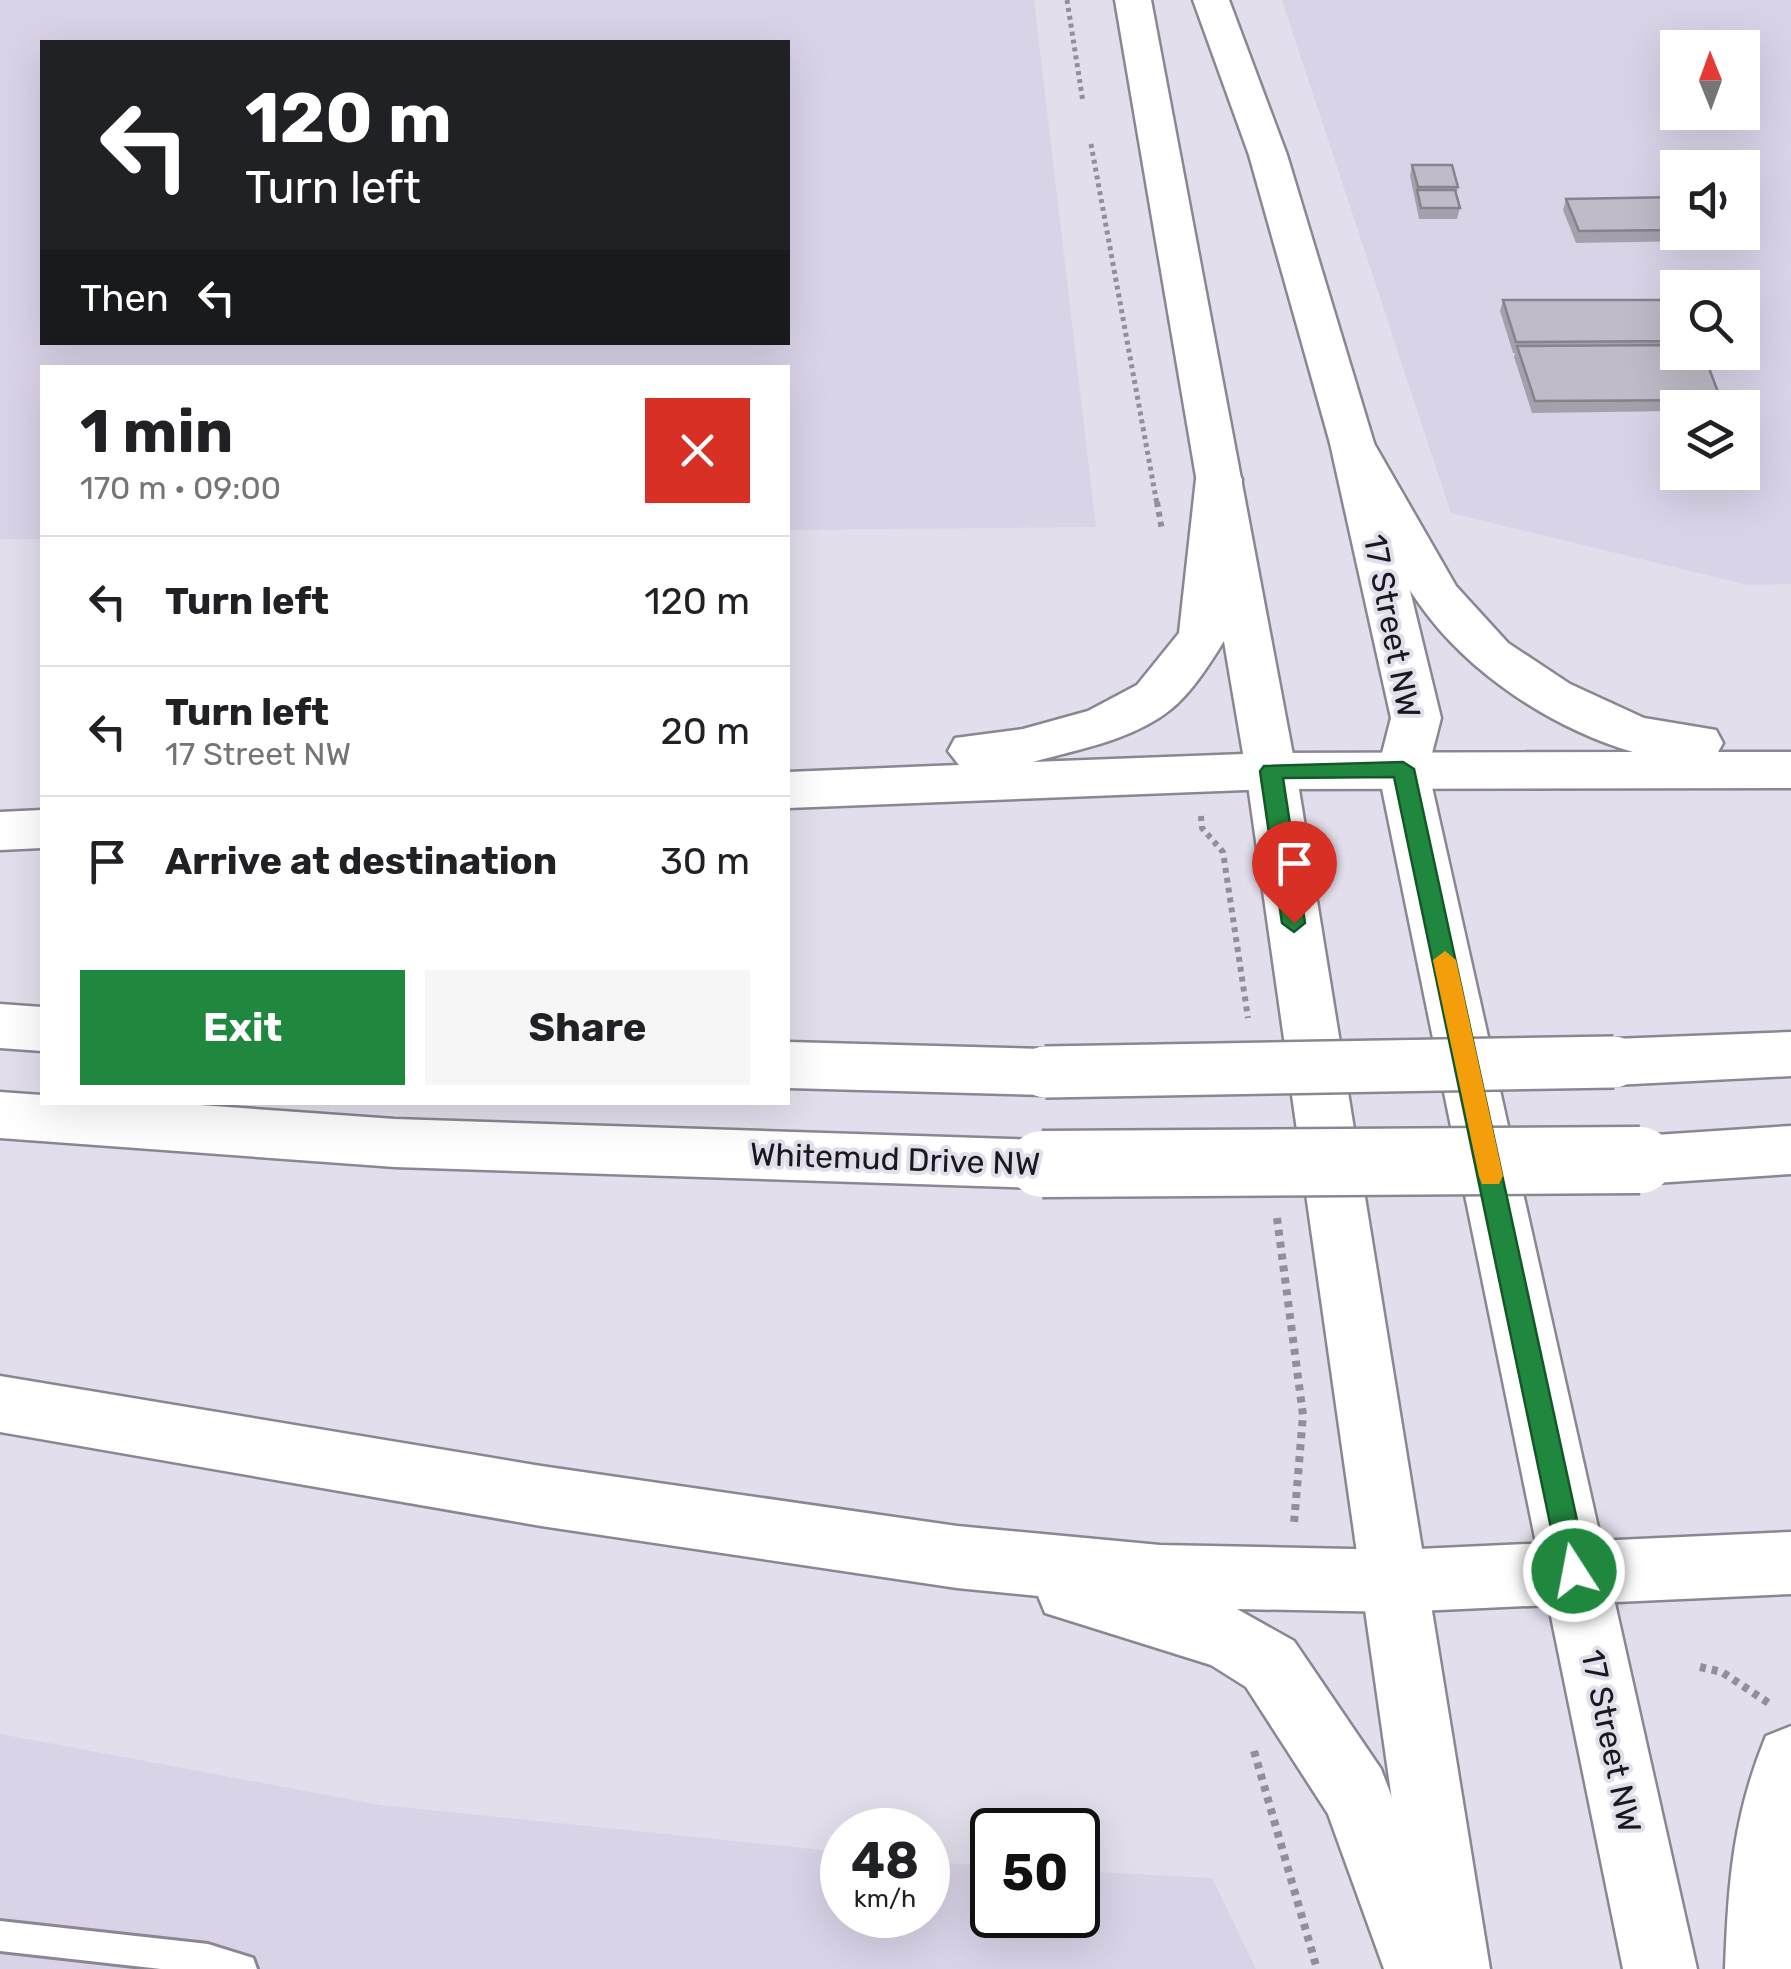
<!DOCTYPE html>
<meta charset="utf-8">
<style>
:root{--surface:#fff;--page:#f6f6f6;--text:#202124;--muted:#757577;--line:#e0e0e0;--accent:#20883e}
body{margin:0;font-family:Rubik,sans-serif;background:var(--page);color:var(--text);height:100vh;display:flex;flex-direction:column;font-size:38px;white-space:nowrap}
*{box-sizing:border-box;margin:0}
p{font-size:32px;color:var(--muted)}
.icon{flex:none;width:55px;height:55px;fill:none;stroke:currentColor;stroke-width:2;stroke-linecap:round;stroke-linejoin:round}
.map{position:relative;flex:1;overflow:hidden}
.drawer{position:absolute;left:40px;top:365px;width:750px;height:740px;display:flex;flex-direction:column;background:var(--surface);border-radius:0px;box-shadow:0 10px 40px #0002}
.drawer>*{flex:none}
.banner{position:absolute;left:40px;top:40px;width:750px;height:305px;border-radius:0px;box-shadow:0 10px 40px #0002;background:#202124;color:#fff;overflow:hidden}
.needle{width:65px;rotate:359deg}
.fabs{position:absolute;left:1660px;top:30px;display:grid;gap:20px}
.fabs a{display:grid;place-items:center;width:100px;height:100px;border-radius:0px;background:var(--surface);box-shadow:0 10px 40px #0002;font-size:50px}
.speed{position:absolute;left:820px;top:1808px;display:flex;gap:20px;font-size:50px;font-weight:700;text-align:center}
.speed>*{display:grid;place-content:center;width:130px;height:130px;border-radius:50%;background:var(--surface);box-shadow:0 10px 40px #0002;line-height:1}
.speed small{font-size:25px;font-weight:400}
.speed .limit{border:5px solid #111;border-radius:15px;background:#fff;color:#111}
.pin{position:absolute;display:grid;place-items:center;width:85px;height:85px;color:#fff;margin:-102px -42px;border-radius:50% 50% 50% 0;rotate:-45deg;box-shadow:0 0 10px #0007}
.pin .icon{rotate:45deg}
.me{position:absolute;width:110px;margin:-55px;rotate:349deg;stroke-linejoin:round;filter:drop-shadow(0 0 8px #0008)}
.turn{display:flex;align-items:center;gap:35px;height:210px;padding:0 40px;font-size:45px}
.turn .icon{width:130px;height:130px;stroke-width:2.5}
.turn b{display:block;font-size:70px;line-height:85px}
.then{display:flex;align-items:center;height:95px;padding:0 40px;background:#0003;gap:20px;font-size:38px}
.round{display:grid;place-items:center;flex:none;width:105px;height:105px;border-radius:0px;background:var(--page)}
.summary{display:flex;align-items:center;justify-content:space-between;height:170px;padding:0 40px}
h1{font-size:60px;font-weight:700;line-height:75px}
.cta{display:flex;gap:20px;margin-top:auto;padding:20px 40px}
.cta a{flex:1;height:115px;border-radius:0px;background:var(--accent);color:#fff;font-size:40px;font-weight:700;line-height:115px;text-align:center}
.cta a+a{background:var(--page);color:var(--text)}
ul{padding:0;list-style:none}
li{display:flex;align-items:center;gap:30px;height:130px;padding:0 40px;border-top:2px solid var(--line)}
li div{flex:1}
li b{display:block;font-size:38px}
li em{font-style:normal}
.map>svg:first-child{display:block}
</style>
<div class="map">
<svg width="1791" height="1969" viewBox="0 0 1791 1969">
<rect width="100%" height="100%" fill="#e2deeb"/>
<g fill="#dad3e8" fill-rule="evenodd">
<path d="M 0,0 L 1034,0 L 1096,527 L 788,530 L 788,368 L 42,368 L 42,539 L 0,539 ZM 42,42 L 788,42 L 788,342 L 42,342 Z"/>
<path d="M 1282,0 L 1791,0 L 1791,584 L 1748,585 L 1451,513 ZM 1678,48 L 1742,48 L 1742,112 L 1678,112 ZM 1678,168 L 1742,168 L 1742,232 L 1678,232 ZM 1678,288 L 1742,288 L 1742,352 L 1678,352 ZM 1678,408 L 1742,408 L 1742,472 L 1678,472 Z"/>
<polygon points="0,1734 381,1805 842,1852 842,1915 928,1915 928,1861 992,1867 992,1915 1078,1915 1078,1871 1212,1878 1256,1969 0,1969"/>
</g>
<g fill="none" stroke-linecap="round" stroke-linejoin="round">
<defs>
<polygon id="lane" points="0,1921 208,1944 253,1958 257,1969 161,1969 0,1951"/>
<g id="secondary">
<polygon points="1115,0 1151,0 1296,771 1490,1969 1416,1969 1246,771"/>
<polygon points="1193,0 1229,0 1287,155 1374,443 1441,718 1428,769 1697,1969 1623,1969 1378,769 1391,718 1330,443 1249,155"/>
</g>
<g id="highway">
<path d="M 1352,429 L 1368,433 L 1456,586 L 1508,643 L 1570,684 L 1644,718 L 1716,730 L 1723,743 L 1718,752 L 1791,752 L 1791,788 L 1271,789 L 788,808 L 788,772 L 959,765 L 948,751 L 955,738 L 1023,729 L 1088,711 L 1137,685 L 1179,633 L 1196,479 L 1203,469 L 1219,465 L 1235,469 L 1242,479 L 1227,636 C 1213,659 1192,693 1170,710 C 1132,740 1079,749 1033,762 L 1271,753 L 1633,752 C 1552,728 1469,674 1420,605 C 1385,556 1359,496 1330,443 L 1336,433 Z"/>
<polygon points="42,810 42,848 0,850 0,812"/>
<polygon points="0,1004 42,1007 42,1051 0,1048"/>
<polygon points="1791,1032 1791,1076 1614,1085 1594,1078 1586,1062 1594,1046 1614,1039"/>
<polygon points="788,1042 1045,1049 1065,1056 1073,1072 1065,1088 1045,1095 788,1088"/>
<polygon points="0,1092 42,1095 42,1102 157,1102 395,1119 1042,1140 1063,1147 1071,1164 1063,1181 1042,1188 395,1167 0,1138"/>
<polygon points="1791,1126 1791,1174 1640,1184 1619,1177 1611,1160 1619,1143 1640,1136"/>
<polygon points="0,1376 541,1466 957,1526 1160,1545 1397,1550 1791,1532 1791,1594 1397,1612 1237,1609 1294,1641 1381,1769 1458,1969 1384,1969 1328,1814 1246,1687 1211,1665 1045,1613 1038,1596 957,1588 541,1526 0,1432"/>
<path d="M 1791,1726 L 1791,1969 L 1725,1969 C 1728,1883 1733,1816 1766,1736 Z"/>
</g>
</defs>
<use href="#lane" stroke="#8a8692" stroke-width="6"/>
<use href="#secondary" stroke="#8a8692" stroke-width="5"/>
<use href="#highway" stroke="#8a8692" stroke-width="5"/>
<g stroke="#928f98" stroke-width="5" stroke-dasharray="4 4" stroke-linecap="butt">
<polyline points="1067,0 1083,102"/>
<polyline points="1091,144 1157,504"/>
</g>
<g stroke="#928f98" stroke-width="6" stroke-dasharray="5 5" stroke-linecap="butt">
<polyline points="1157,502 1162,530"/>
<polyline points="1201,816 1202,828 1223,852 1248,1018"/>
</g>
<g stroke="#928f98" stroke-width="8" stroke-dasharray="6 6" stroke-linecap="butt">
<polyline points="1277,1218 1303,1415 1294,1524"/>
<polyline points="1700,1667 1722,1672 1773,1706"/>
<polyline points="1254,1751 1317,1969"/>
</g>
<use href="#lane" fill="#fff" fill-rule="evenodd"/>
<use href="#secondary" fill="#fff" fill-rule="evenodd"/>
<use href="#highway" fill="#fff" fill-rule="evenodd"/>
<defs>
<polyline id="highway-bridge-far1" points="1045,1072 1614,1062"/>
<polyline id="highway-bridge" points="1042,1164 1640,1160"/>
</defs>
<use href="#highway-bridge-far1" stroke="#8a8692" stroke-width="56" stroke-linecap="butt"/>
<use href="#highway-bridge" stroke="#8a8692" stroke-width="71" stroke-linecap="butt"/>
<use href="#highway-bridge-far1" stroke="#fff" stroke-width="51"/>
<use href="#highway-bridge" stroke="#fff" stroke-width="66"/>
</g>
<g fill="#a4a1ac">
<polygon points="1412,165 1458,187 1456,196 1460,208 1457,219 1419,219 1410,176"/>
<polygon points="1678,197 1678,232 1699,232 1696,241 1576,243 1563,210 1566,199"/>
<polygon points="1503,300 1678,300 1678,352 1721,400 1718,408 1678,408 1678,411 1532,413 1514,357 1515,353 1513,353 1500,311"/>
</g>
<g fill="#bfbbc8" stroke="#86838c" stroke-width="2.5">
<polygon points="1412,165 1452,165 1458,187 1418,187"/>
<polygon points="1417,190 1455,190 1460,208 1421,208"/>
<polygon points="1678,197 1678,230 1579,231 1566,199"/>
<polygon points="1503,300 1678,300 1678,341 1516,342"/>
<polygon points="1678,345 1678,352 1703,352 1721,400 1535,401 1517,346"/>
</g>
<polygon fill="#20883e" stroke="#155828" stroke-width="2.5" points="1403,762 1414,769 1588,1571 1584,1580 1574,1584 1565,1580 1560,1571 1394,777 1283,778 1305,923 1294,932 1282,923 1260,771 1264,766"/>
<polygon fill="#f59e0b" points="1445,951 1456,960 1503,1176 1499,1184 1482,1184 1479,1176 1433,960"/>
<g text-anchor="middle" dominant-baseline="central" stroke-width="8" stroke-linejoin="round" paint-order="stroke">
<g font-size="32" fill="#19181c" stroke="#e2deeb">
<text transform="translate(1392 626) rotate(79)">17 Street NW</text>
<text transform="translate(895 1159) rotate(2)">Whitemud Drive NW</text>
<text transform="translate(1611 1741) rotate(78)">17 Street NW</text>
</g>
</g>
</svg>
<div class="fabs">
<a><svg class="needle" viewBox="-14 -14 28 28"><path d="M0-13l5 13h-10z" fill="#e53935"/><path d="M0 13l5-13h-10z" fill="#757577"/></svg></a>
<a><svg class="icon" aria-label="sound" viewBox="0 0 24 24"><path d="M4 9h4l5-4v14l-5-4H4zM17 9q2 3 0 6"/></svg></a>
<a><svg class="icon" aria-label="search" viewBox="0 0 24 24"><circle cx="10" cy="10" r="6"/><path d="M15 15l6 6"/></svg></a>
<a><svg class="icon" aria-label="layers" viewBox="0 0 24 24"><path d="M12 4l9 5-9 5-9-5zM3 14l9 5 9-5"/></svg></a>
</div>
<div class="speed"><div>48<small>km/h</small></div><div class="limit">50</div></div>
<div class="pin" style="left:1294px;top:923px;background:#d93025"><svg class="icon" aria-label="arrive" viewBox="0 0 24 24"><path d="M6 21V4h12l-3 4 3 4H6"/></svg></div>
<svg class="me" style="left:1574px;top:1571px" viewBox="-20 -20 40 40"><circle r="17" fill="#20883e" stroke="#fff" stroke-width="3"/><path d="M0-11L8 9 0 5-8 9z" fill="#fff"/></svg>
<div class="banner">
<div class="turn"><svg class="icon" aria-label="left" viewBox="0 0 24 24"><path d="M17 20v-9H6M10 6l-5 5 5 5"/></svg><div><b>120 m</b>Turn left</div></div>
<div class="then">Then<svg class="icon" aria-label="left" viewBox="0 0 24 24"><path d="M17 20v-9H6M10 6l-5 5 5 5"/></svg></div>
</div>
<section class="drawer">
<div class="summary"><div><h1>1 min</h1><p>170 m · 09:00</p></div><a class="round" style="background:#d93025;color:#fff"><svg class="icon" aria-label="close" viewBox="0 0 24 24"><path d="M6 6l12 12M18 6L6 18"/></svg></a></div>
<ul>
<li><svg class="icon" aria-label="left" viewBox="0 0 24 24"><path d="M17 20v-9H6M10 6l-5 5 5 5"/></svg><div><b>Turn left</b></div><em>120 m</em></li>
<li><svg class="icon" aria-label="left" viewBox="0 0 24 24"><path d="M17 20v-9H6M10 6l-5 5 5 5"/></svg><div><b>Turn left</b><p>17 Street NW</p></div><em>20 m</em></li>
<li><svg class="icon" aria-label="arrive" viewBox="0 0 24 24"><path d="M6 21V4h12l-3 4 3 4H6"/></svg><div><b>Arrive at destination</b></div><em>30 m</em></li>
</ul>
<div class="cta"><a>Exit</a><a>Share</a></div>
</section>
</div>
